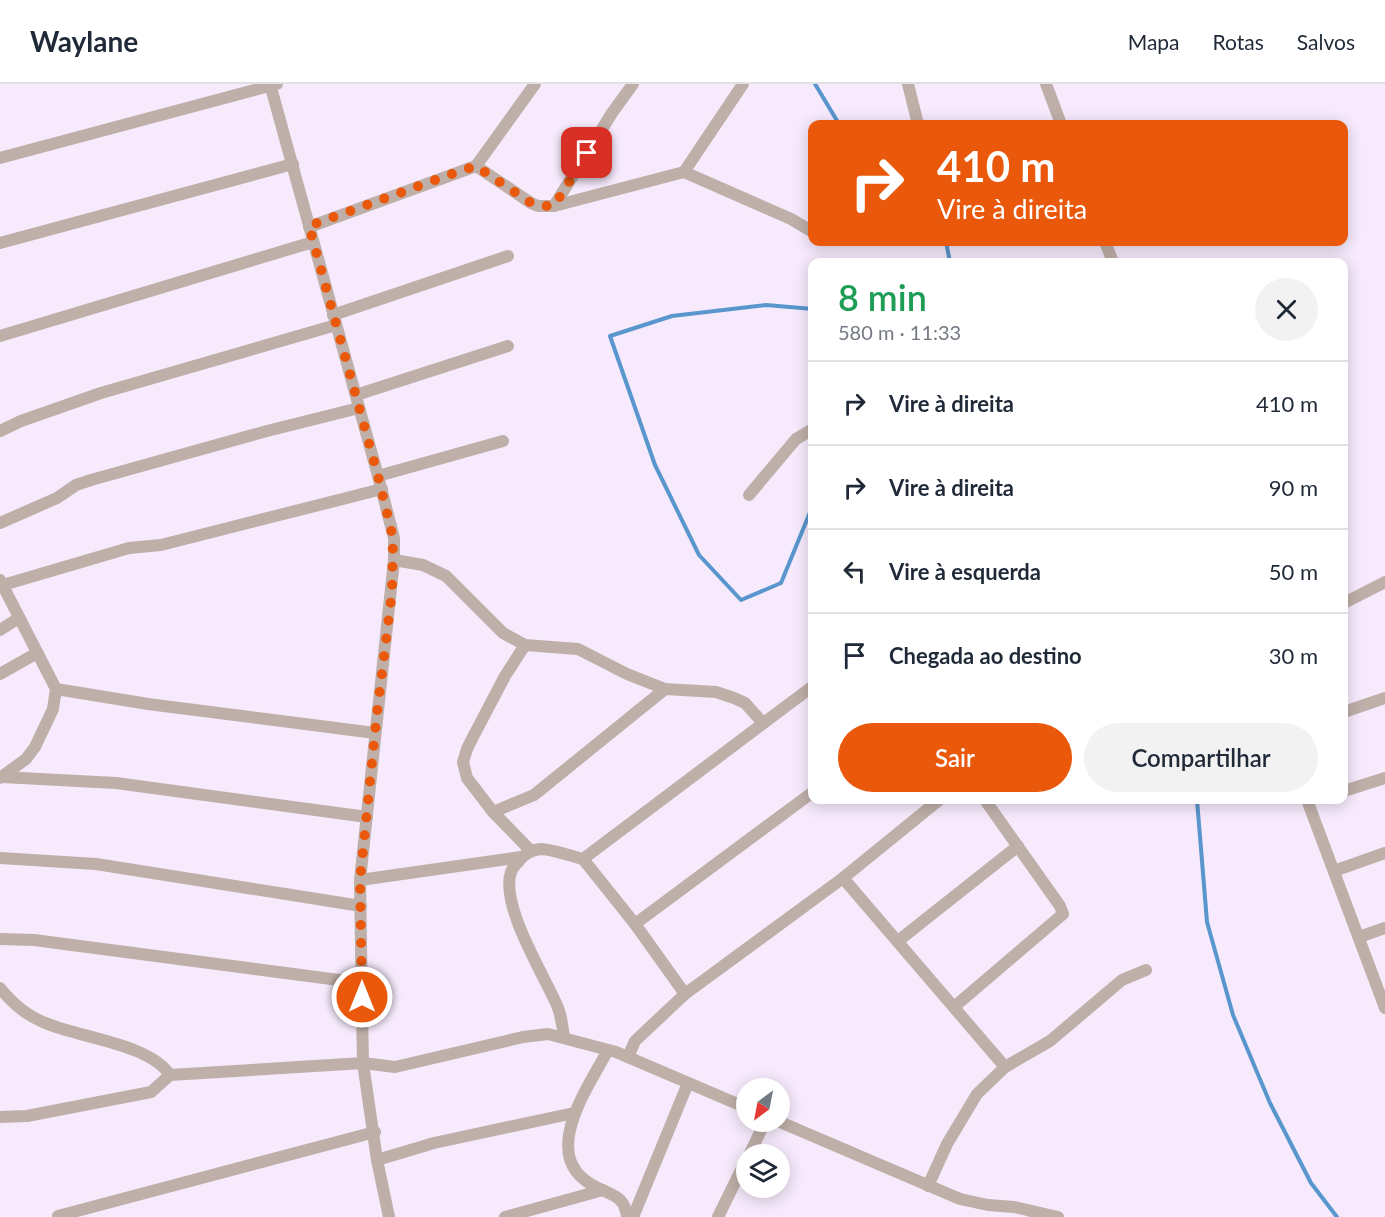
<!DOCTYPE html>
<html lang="pt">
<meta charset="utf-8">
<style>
:root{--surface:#fff;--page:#f2f2f3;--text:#1f2937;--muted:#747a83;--line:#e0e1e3;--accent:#ea580c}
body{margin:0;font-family:Lato,sans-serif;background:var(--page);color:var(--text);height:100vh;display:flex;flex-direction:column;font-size:22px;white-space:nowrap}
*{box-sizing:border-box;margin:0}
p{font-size:20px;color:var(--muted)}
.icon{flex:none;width:33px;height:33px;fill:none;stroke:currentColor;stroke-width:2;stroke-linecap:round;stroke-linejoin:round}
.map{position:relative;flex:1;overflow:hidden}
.details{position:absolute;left:808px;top:174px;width:540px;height:546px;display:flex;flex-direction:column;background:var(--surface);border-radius:12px;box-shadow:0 3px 15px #0003}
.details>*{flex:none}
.banner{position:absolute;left:808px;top:36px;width:540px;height:126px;border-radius:12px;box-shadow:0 3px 15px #0003;background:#ea580c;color:#fff;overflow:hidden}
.needle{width:39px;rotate:212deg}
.fabs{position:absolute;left:736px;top:994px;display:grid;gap:12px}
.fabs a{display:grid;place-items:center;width:54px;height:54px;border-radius:50%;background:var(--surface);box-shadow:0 3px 15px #0003;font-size:30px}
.pin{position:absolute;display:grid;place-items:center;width:51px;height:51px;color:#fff;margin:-26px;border-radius:12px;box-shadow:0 3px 9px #0006}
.me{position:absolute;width:66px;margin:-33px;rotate:0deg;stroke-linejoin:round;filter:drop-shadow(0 0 4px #0008)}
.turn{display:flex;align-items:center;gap:21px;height:126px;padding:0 30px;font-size:27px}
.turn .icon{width:78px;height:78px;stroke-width:2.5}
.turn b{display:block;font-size:42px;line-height:51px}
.round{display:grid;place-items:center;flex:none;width:63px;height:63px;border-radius:32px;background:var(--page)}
.head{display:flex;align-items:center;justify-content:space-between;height:102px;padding:0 30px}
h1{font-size:36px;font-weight:600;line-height:45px;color:#1e9e55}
.action{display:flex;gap:12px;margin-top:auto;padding:12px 30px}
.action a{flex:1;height:69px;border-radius:36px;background:var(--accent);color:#fff;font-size:24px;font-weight:600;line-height:69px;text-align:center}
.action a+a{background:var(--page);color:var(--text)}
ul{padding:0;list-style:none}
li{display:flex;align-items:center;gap:18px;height:84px;padding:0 30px;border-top:2px solid var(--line)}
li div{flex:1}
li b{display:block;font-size:22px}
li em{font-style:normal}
header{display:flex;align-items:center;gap:36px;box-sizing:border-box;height:84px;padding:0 30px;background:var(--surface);border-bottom:2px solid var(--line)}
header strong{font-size:28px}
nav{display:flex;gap:33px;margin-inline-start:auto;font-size:21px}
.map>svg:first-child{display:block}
</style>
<header>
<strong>Waylane</strong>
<nav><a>Mapa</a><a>Rotas</a><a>Salvos</a></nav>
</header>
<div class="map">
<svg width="1385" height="1133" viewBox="0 0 1385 1133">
<rect width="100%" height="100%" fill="#f6eafc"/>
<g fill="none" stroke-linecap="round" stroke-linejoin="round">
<g stroke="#5996cd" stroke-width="4">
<polyline points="815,0 839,40"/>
<polyline points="946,158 950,178"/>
<polyline points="813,225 766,221 672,232 610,252 655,381 699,471 741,516 781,499 813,421"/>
<polyline points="1197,716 1207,838 1233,931 1270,1019 1311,1099 1337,1133"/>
</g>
<g stroke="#bfafa9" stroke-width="12">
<polyline points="270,0 378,392 394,454 394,476 360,796 362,926 363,979 377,1076 389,1133"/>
<polyline points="908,0 918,40"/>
<polyline points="1046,0 1061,40"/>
<polyline points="0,74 277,0"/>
<polyline points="476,82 535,0"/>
<polyline points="684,88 743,0"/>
<polyline points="554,122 612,29 633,0"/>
<polyline points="309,143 476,82 531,119 538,122 554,122 684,88 791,135 813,148"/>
<polyline points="1105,158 1113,178"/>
<polyline points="0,159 293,80"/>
<polyline points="333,231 508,172"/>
<polyline points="0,252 313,158"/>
<polyline points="356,311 508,262"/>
<polyline points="0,347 21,337 101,309 336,241"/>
<polyline points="378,392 503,357"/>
<polyline points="749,411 796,355 813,345"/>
<polyline points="0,439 57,414 76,401 91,396 267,347 359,324"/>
<polyline points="394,476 423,481 446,492 503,549 525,561 578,565 627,590 665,605 716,608 734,614 745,619 763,639"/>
<polyline points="0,496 56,605 53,625 35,663 26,675 0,694"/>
<polyline points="3,501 129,464 161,461 382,405"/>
<polyline points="1344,519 1385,498"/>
<polyline points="0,546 19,534"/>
<polyline points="525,561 505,592 474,651 467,665 463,678 467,694 493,728 531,767"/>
<polyline points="0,590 37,569"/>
<polyline points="56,605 148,620 375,649"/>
<polyline points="1344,628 1385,614"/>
<polyline points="2,693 116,699 367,733"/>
<polyline points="1344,707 1385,694"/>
<polyline points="1307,716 1385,924"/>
<polyline points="493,728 534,711 665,605"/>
<polyline points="0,774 96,780 361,822"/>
<polyline points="583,775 635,840 685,910"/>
<polyline points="1334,787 1385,769"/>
<polyline points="843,794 1005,983"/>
<polyline points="360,796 521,773"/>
<polyline points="635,840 813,708"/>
<polyline points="1359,853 1385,844"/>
<polyline points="0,855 34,856 362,899"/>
<polyline points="898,857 1018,762"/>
<path d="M 0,904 C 12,919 26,931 43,938 C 78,954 149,959 170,991"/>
<polyline points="954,923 1063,830 1060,822 985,716"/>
<path d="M 564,953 C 562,940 561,928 555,917 C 542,888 500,820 511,788 C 512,785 516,780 519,777 C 524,770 533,765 542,765 C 555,766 570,772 583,775 L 813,602"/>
<path d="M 608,966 C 586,1007 535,1077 600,1105 C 615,1112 625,1114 627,1133"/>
<polyline points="628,973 635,957 685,910 843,794 939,716"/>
<polyline points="0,1033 27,1032 151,1008 170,991 363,979 395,983 523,953 548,950 616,968 747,1024"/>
<polyline points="780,1038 960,1115 988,1121 1014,1123 1058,1133"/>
<polyline points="749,1071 765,1038"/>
<polyline points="377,1076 434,1059 574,1029"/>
<polyline points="928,1102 947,1060 977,1010 1005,983 1050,957 1122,896 1146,886"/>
<polyline points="58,1132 375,1048"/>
<polyline points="505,1133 603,1106"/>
<polyline points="633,1133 688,999"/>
<polyline points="718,1133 747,1074"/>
</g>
</g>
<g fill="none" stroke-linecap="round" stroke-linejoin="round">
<polyline stroke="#ea580c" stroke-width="10" stroke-dasharray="0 18" points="362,913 360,796 377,629 392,508 393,454 378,392 309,142 460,87 476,82 531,119 538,122 554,122 587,69"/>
</g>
</svg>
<div class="fabs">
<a><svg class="needle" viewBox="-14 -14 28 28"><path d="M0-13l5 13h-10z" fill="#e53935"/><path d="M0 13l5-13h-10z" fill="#747a83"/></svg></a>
<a><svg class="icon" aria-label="layers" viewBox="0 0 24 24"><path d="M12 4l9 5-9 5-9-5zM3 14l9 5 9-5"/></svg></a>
</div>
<div class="pin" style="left:587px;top:69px;background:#d93025"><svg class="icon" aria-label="arrive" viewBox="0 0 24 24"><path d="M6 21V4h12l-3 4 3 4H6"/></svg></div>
<svg class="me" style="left:362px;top:913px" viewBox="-20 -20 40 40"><circle r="17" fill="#ea580c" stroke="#fff" stroke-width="3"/><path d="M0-11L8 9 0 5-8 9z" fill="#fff"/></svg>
<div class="banner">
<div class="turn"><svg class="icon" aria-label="right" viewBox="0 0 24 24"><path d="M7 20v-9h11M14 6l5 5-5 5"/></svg><div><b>410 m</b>Vire à direita</div></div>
</div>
<section class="details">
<div class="head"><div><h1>8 min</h1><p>580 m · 11:33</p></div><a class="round"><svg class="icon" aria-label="close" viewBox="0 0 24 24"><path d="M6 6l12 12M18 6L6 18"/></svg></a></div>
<ul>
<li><svg class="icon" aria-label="right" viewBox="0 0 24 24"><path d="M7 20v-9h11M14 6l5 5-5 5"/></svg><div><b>Vire à direita</b></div><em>410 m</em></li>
<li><svg class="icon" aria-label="right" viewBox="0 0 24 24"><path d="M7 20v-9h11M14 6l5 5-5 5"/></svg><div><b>Vire à direita</b></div><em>90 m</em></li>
<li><svg class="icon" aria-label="left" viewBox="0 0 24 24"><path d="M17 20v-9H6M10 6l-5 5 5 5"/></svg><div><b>Vire à esquerda</b></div><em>50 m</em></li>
<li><svg class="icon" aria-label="arrive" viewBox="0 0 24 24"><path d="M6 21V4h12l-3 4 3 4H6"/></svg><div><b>Chegada ao destino</b></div><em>30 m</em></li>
</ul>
<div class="action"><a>Sair</a><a>Compartilhar</a></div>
</section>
</div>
